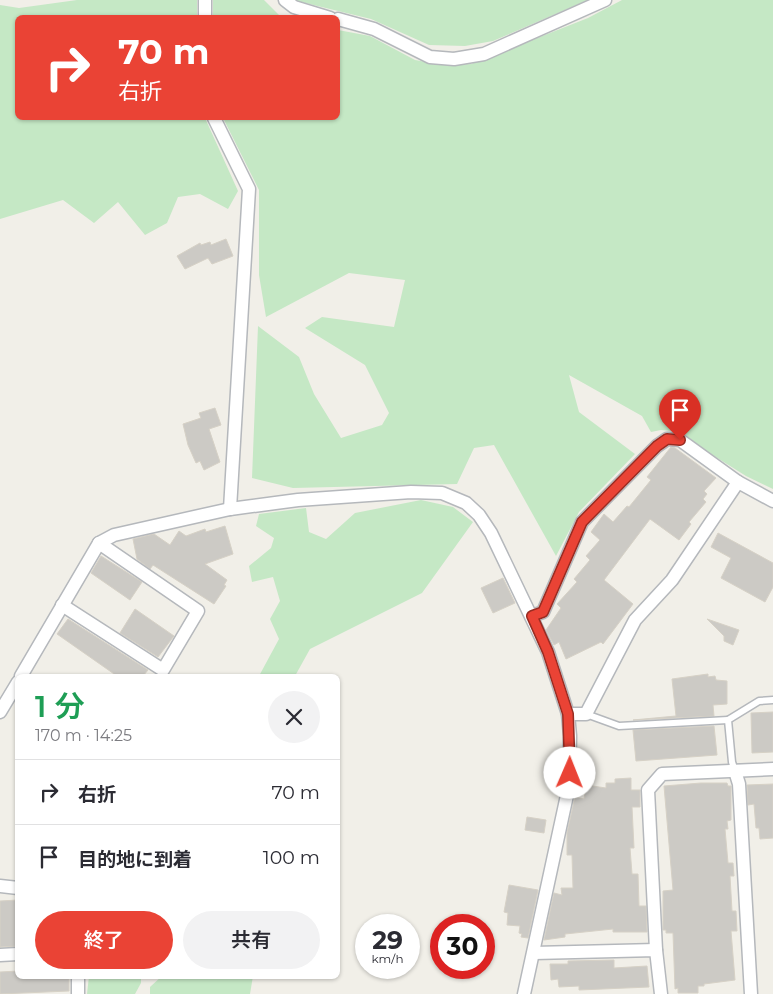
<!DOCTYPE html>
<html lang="ja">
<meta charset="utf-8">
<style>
:root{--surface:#fff;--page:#f2f2f3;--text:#2b2b33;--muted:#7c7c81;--line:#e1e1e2;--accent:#ea4335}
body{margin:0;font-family:Montserrat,"Noto Sans JP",sans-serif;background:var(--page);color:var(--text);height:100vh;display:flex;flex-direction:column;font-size:19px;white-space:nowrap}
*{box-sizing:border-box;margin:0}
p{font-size:16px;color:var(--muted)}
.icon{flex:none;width:28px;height:28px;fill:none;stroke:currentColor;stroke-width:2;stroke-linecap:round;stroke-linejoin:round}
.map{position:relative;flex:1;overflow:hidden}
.side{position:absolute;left:15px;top:674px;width:325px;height:305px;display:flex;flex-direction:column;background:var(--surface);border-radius:8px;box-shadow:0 1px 4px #0004}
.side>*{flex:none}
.top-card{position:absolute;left:15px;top:15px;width:325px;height:105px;border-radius:8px;box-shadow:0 1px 4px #0004;background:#ea4335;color:#fff;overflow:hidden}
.speed{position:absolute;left:355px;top:914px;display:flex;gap:10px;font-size:25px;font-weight:700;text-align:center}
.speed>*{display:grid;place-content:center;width:65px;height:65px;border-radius:50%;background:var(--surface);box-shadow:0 1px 4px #0004;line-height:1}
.speed small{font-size:12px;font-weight:400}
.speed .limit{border:8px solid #d22;background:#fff;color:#111}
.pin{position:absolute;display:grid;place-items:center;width:42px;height:42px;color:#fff;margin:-51px -21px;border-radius:50% 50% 50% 0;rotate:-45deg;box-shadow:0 0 5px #0007}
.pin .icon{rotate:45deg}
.me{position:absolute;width:55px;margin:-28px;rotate:1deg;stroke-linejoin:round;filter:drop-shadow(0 0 4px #0008)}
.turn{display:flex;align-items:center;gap:18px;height:105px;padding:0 20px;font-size:22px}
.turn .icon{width:65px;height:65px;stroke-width:2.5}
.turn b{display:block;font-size:35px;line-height:42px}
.round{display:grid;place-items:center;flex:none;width:52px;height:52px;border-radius:26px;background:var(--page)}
.head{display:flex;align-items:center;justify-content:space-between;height:85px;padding:0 20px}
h1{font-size:30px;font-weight:600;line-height:38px;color:#1e9e55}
.button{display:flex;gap:10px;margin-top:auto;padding:10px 20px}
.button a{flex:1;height:58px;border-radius:30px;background:var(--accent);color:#fff;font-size:20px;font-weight:600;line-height:58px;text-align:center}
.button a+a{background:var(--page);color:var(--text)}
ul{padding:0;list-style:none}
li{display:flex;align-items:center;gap:15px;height:65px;padding:0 20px;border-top:1px solid var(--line)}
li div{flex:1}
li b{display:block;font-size:19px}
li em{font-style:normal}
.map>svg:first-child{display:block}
</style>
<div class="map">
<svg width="773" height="994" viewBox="0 0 773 994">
<rect width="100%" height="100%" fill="#f1efe8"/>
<g fill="#c5e8c5">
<polygon points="77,0 197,0 197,17 18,18 18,118 205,118 238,191 228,209 200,194 178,197 167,223 145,235 118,202 94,223 63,200 0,219 0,5 19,8"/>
<polygon points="213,0 264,0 281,17 213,17"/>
<polygon points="293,0 588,0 493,41 465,46 429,45 371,19"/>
<polygon points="622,0 773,0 773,489 746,476 703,449 682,432 661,430 651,432 642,416 569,375 579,412 635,454 579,512 556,556 494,445 474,448 457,484 293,488 252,478 258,326 299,357 314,394 341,438 382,425 389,413 365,365 305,328 322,317 394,327 405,280 349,273 266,317 259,275 259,190 223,118 338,118 338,30 370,36 415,60 443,65 471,64 588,18"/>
<polygon points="421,500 453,507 473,522 422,593 310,649 295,676 259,676 279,639 270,619 280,601 273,577 252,582 249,566 271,548 274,538 256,526 259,514 306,508 309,532 326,539 355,513"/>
<polygon points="89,976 141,976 141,983 135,994 87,994"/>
<polygon points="162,976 253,976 250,994 150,994 150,987"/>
</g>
<g fill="#cccac5" stroke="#d6d1c6">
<polygon points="226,239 233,256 212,264 208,258 185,269 177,256 200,243 201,245 210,242 211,245"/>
<polygon points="215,408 221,425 209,429 220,462 204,470 200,461 196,463 188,445 183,424 201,418 199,413"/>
<polygon points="671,447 675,448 716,478 704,491 707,494 703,499 706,502 689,522 691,524 679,540 650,519 604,580 633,604 603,644 601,642 566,659 559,642 554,645 546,630 561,608 557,604 577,582 574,579 590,560 586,556 600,540 591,532 604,514 613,522 627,506 629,507 651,480 647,477"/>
<polygon points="225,526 233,554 205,564 227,580 224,585 226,586 214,604 153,565 150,569 137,559 133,539 154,534 170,545 179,531 186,536 205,529 206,532"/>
<polygon points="718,533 773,563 773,587 765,602 721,578 731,558 711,547"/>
<polygon points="101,556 142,582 130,600 91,573"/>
<polygon points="503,578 515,603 493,613 481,588"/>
<polygon points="135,609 174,636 158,657 120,633"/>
<polygon points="68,619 148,670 143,676 117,676 57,634"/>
<polygon points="707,619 739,630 733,645 724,641 724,636"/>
<polygon points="708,674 708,677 715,676 716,680 727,681 727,704 713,705 714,716 633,720 676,716 672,679"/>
<polygon points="773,712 773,752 752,753 751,713"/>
<polygon points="714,726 717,755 636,761 633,730"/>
<polygon points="631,778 631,790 640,790 640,807 632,807 634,848 630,848 632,874 638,874 639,906 646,906 647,932 613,932 613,929 565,934 565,937 544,940 554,893 562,895 561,888 573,888 572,855 567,855 567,833 575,797 584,799 586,785 606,788 606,783 615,783 615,779"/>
<polygon points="701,783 727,783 728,786 731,786 731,820 727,821 728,829 725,829 728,863 733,863 734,876 730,876 732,911 736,911 737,931 731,931 735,980 704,984 704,986 698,986 698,993 678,993 678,988 675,989 673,933 666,933 666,930 663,930 663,891 673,890 664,786"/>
<polygon points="773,784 773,838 760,839 759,828 756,828 754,804 748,805 747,785"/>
<polygon points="527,817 546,820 544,833 525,830"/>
<polygon points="509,885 538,890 528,938 521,937 522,934 519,933 520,926 507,925 508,913 504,912"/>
<polygon points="18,900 18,946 0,947 0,901"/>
<polygon points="614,960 614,968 647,966 649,987 579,990 579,986 559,987 558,979 551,980 550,964 568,964 568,961"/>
<polygon points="18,971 18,976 69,976 69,991 0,994 0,972"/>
</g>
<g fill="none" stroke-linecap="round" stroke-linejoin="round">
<defs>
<g id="service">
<polyline points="586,714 619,726 728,720"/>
<polyline points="735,771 732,762 728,720 759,701 773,700"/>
</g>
<g id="minor">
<polyline points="285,0 294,7 330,18"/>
<polyline points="205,18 205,0"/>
<polyline points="338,19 374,29 430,57 454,59 484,54 605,0"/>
<polyline points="214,118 249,189 230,509"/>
<polyline points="62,605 163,670 198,611 99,543"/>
<polyline points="532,616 543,612 582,522 657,446 667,439 680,440 738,482 773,501"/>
<polyline points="21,676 99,543 114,535 230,509 298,500 411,492 442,493 466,503 479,515 491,533 548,652 568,714 570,736 569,786 524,994"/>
<polyline points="0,712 18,682"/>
<polyline points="568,714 586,714 635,620 672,580 738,482"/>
<polyline points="735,771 739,784 751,994"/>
<polyline points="0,886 18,888"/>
<polyline points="656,950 648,790 662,774 773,769"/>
<polyline points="534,953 656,950 661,994"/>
<polyline points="0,955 18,954"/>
<polyline points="78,976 78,994"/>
</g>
</defs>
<use href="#service" stroke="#b5b8bc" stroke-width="9"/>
<use href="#minor" stroke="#b5b8bc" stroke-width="15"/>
<use href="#service" stroke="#fff" stroke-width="6"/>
<use href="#minor" stroke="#fff" stroke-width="12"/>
</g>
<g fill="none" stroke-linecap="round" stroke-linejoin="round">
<defs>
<polyline id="route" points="570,773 568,714 548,652 532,616 543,612 582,522 657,446 667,439 680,440"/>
</defs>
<use href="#route" stroke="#982c22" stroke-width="12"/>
<use href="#route" stroke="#ea4335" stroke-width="9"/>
</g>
</svg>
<div class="speed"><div>29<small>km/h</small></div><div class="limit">30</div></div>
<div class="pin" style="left:680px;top:440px;background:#d93025"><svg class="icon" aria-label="arrive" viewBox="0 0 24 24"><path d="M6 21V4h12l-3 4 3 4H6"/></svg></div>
<svg class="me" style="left:570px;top:773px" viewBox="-20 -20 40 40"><circle r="19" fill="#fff"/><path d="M0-13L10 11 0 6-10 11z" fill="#ea4335"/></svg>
<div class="top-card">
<div class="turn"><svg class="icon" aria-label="right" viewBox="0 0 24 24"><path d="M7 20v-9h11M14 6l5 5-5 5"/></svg><div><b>70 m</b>右折</div></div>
</div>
<section class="side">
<div class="head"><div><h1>1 分</h1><p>170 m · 14:25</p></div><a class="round"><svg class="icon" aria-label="close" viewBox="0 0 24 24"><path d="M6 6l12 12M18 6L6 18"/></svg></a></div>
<ul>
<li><svg class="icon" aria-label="right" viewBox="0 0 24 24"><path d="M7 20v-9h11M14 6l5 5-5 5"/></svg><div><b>右折</b></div><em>70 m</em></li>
<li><svg class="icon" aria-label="arrive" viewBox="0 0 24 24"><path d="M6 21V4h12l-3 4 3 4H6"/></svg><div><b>目的地に到着</b></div><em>100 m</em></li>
</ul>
<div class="button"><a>終了</a><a>共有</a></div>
</section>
</div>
